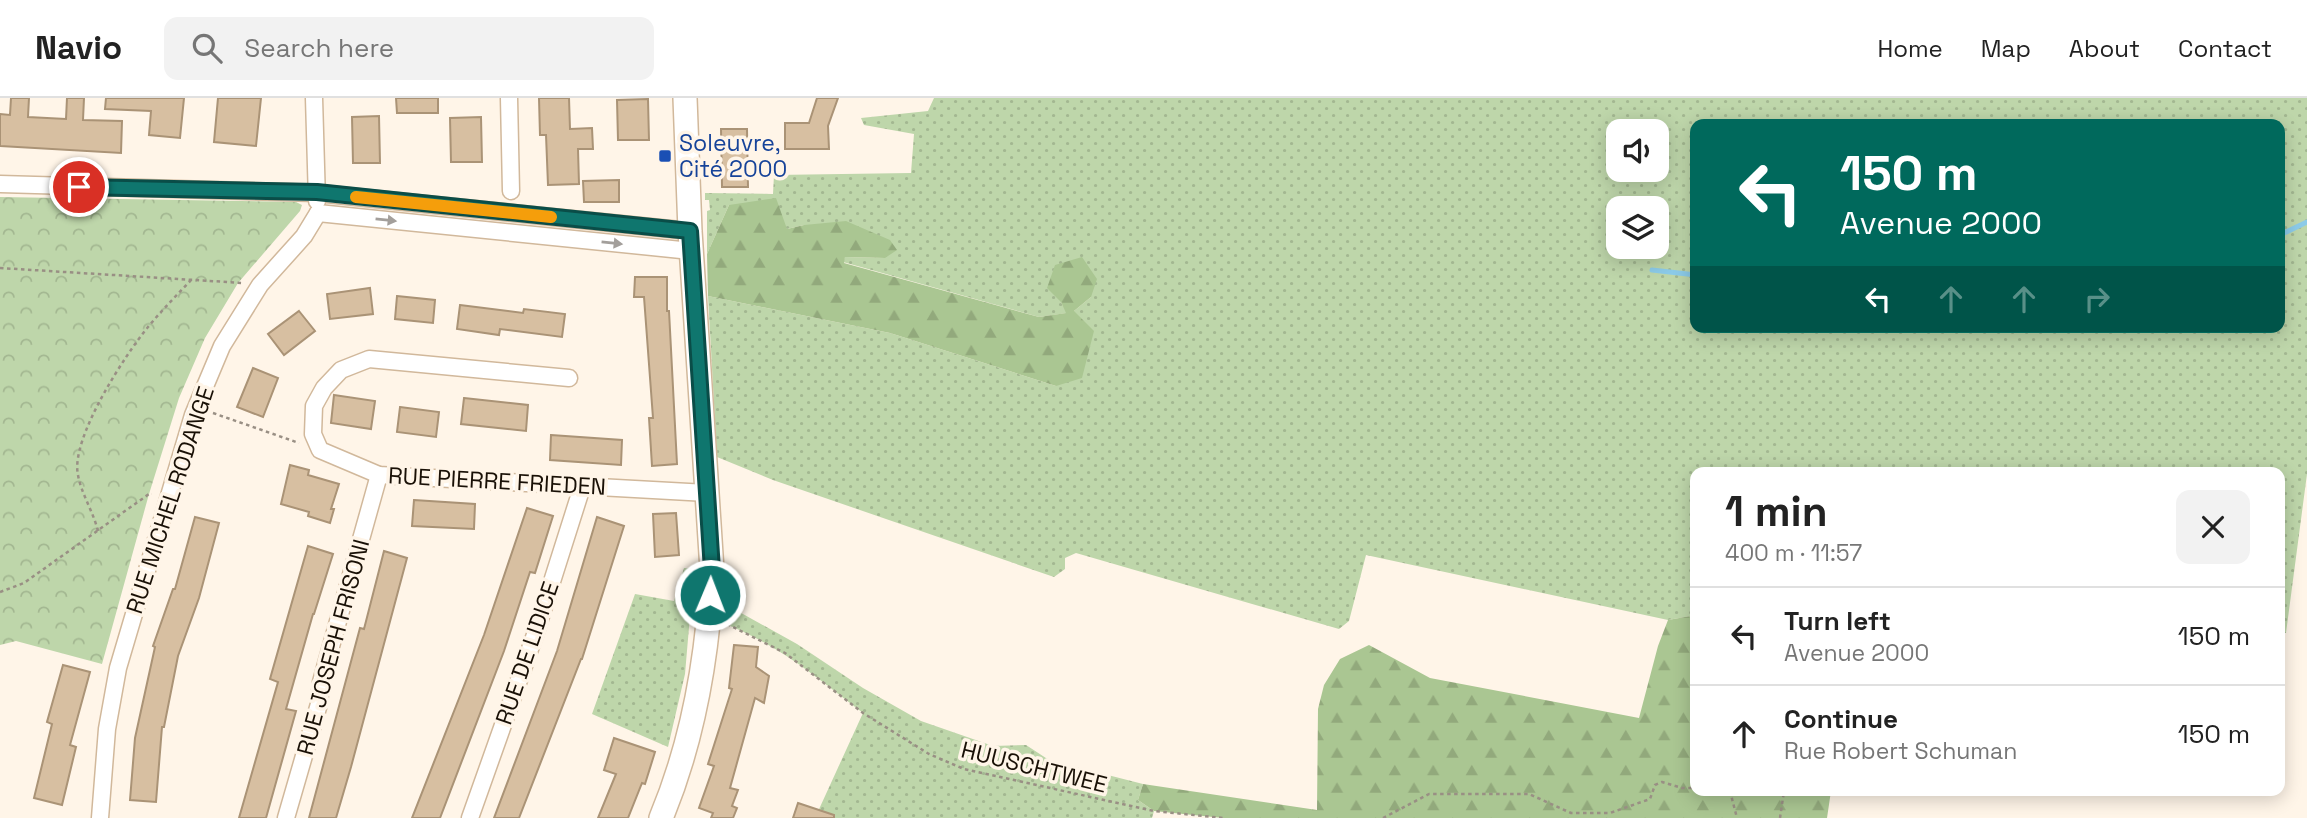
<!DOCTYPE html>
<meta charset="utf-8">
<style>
:root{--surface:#fff;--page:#f2f2f2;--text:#222;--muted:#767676;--line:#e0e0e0}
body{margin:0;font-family:"Space Grotesk",sans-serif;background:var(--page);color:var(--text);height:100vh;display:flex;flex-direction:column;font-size:26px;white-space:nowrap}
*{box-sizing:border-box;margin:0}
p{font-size:23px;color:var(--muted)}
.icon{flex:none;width:38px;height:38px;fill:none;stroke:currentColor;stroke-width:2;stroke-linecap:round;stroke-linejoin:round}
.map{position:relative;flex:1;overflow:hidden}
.sheet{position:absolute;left:1690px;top:369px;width:595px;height:329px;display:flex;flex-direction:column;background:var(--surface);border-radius:14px;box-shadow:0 4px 18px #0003}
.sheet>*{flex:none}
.banner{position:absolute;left:1690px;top:21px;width:595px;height:214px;border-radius:14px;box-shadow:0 4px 18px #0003;background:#00695c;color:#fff;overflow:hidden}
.controls{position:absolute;left:1606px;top:21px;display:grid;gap:14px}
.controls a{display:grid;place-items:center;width:63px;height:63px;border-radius:14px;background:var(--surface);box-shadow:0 4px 18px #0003;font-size:35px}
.pin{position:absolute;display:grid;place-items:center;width:60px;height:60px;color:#fff;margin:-30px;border:4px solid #fff;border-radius:50%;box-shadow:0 2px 7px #0007}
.me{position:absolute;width:77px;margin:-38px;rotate:1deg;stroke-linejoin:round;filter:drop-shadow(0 0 5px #0008)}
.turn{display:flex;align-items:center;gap:24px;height:147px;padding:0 35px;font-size:32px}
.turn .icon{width:91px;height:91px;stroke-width:2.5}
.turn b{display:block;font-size:49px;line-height:60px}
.lanes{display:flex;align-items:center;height:66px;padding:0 35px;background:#0003;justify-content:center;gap:35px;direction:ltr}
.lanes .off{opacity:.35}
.round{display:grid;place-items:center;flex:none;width:74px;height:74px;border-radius:14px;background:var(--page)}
.overview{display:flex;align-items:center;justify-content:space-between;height:119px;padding:0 35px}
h1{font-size:42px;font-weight:800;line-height:52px}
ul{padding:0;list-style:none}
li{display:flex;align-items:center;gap:21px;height:98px;padding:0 35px;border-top:2px solid var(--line)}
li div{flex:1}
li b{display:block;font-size:26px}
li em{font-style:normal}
header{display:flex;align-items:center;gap:42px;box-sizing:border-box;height:98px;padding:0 35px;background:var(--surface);border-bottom:2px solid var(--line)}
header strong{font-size:33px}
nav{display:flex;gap:38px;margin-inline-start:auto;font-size:24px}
.search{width:490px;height:63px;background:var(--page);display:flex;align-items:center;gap:18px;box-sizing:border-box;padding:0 24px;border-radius:14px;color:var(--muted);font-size:26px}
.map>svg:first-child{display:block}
</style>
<header>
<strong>Navio</strong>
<div class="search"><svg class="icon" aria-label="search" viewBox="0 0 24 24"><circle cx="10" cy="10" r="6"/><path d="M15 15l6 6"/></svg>Search here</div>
<nav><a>Home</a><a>Map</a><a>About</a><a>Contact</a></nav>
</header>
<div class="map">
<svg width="2307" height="720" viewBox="0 0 2307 720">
<defs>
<pattern id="grass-dots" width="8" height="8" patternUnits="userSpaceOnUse" patternTransform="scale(1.75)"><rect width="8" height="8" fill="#bed6aa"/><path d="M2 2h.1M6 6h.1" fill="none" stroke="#a3b791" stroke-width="1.8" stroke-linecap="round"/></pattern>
<pattern id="forest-firs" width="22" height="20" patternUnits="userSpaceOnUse" patternTransform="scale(1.75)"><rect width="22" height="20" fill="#aac692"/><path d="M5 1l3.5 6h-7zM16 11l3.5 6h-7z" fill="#92a97c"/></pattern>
<pattern id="park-crowns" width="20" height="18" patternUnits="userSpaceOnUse" patternTransform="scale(1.75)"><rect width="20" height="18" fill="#bed6aa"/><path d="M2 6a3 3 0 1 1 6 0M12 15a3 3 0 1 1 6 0" fill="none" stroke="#a3b791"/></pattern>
</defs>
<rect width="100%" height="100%" fill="#fff5e8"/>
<g fill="url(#grass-dots)" fill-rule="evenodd">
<path d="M 934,0 L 2307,0 L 2307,376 L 2286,535 L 2280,534 L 2280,374 L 1696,374 L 1696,517 L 1668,522 L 1366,457 L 1349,523 L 1339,531 L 1076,455 L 1065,460 L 1065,471 L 1054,479 L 773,382 L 717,359 L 708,198 L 890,235 L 1056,288 L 1074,213 L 1091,199 L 1061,204 L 1067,215 L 1039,219 L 843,164 L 845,159 L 885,160 L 804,127 L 787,131 L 729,107 L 707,156 L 707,113 L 710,112 L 709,102 L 705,102 L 705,95 L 773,96 L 774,77 L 911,75 L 914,36 L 864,27 L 861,20 L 928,13 ZM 1696,26 L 2280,26 L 2280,229 L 1696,229 ZM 1619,33 L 1657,33 L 1657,72 L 1619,72 ZM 1619,110 L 1657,110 L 1657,149 L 1619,149 Z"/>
<polygon points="684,470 694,471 685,576 668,649 592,616 635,496 674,503"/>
<path d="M 722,508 L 734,511 L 797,546 L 863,590 L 921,623 L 993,648 L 1026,647 L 1049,662 L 1143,686 L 1138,702 L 1154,713 L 1152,720 L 815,720 L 863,615 C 816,579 779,547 723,525 Z"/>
</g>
<g fill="url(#forest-firs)">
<polygon points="776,100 787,131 804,127 846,123 890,142 897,152 885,160 845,159 844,165 1039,219 1066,215 1061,204 1047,190 1055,167 1082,159 1097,181 1091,199 1074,213 1094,233 1082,280 1056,288 890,235 708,198 707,156 729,107"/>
<polygon points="1696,517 1696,693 1831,693 1827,720 1223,720 1154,713 1138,702 1143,686 1317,712 1318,611 1324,587 1340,561 1369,547 1430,580 1639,620 1658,548 1668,522"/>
</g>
<polygon fill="url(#park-crowns)" points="0,99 296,104 302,107 300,113 238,185 205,240 179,300 149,396 102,566 16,543 0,547"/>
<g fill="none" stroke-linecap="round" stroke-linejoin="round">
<g stroke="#8ccbe9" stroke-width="5">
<polyline points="2280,137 2307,124"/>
<polyline points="1652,172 1696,177"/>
</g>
</g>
<g fill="#d7bfa1" stroke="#aa9376" stroke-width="2">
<polygon points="11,0 29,0 28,19 66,21 67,0 84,0 83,22 122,23 121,55 0,48 0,16 10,17"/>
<polygon points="106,0 184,0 180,40 149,37 151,13 105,11"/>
<polygon points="218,0 261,0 256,48 214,44"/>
<polygon points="396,0 438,0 438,15 397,15"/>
<polygon points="539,0 569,0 570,31 592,30 593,51 578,51 579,86 548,87 546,37 540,37"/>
<polygon points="817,0 838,0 828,28 829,51 785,51 785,25 809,25"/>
<polygon points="648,1 649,42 618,42 617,2"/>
<polygon points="379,18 380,65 353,65 352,19"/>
<polygon points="481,19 482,64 451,64 450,20"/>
<polygon points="721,31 747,31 748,89 722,89"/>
<polygon points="619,82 619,104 584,104 583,83"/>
<polygon points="635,179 667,179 667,213 669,213 677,366 652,368 649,320 653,320 644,199 634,199"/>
<polygon points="370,190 373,216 330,221 327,196"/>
<polygon points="397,198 435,202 433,225 395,221"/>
<polygon points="460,207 523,215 524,211 565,216 562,239 500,231 499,237 457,231"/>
<polygon points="299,213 315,233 284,257 268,236"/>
<polygon points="253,270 278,280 263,319 237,309"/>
<polygon points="334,297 375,303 371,331 331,325"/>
<polygon points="464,300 528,307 526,333 461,326"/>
<polygon points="400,309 439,314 436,339 397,334"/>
<polygon points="551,337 622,342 621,367 550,362"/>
<polygon points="290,367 309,372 308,377 339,386 331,411 334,411 330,425 308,418 309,414 281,406"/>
<polygon points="414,402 475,406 474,431 412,428"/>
<polygon points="527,410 553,418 535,475 530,474 504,553 440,720 412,720 484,537"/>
<polygon points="676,415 679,457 655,459 653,416"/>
<polygon points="195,419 219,425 199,500 178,558 164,629 162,629 156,704 130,702 135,640 155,549 153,548 173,491 175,491"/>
<polygon points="597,419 624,428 582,561 581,561 519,720 494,720 557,553"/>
<polygon points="308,448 333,456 314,516 313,516 286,611 296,613 266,720 239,720 278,584 270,581"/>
<polygon points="384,453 407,460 351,669 336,720 309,720 360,530 364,531"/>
<polygon points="734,547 758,549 756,569 769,578 764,605 755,600 730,690 738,692 732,708 737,710 733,720 711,720 713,715 699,710 714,668 708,666 732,591 729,590"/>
<polygon points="63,567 90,574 70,647 76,649 62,707 34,700 52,626 47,624"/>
<polygon points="614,640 655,654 645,686 642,685 628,720 598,720 616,676 604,672"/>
<polygon points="798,705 834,717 834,720 793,720"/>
</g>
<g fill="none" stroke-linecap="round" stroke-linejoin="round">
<defs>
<g id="minor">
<polyline points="314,0 317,103"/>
<polyline points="509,0 511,93"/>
<polyline points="0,86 317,95 690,133"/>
<polyline points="318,115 691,153"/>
<polyline points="569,280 369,261 341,272 324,290 314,308 313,336 320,352 379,377 707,395"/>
<polyline points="100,720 107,631 118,570 193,317 222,248 260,187 304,138 318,115"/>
<polyline points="286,720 319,606 321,584 379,377"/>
<polyline points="470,720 536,534 582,389"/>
</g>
<path id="secondary" d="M 661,720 C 694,641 708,557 712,472 L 690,133 L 685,0"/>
</defs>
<use href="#minor" stroke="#d1b89b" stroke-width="19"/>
<use href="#secondary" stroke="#d1b89b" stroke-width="26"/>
<g stroke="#998f84" stroke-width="2.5" stroke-dasharray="3.5 3.5" stroke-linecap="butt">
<polyline points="0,170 243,185"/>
<polyline points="213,315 299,345"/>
<path d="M 98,433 C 93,413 81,395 78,377 C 70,341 125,257 148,229 C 162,212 177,197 192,181"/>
<polyline points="0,494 24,485 149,396 152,396"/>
<polyline points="727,526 785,555 863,615 929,656 964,671 1154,713 1223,720"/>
<polyline points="1730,693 1737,720"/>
<polyline points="1383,720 1429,696 1529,696 1571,715 1610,715 1650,701 1655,687 1662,684 1682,690 1696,690"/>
<polyline points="1780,720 1784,693"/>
</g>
<use href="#minor" stroke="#fff" stroke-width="16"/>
<use href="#secondary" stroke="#fff" stroke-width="23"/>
</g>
<defs><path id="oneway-solid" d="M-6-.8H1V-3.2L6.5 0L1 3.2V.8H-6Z" transform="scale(1.75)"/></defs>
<g fill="#a39f9b">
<use href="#oneway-solid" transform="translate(386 122) rotate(6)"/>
<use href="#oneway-solid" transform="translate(612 145) rotate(6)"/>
</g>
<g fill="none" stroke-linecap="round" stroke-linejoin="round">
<defs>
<polyline id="route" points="79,89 317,94 690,133 712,472 710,497"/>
</defs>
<use href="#route" stroke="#0a4d48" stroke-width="18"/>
<use href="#route" stroke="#0f766e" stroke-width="12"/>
<polyline stroke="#f59e0b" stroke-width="12" points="356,99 551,119"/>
</g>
<rect fill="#1a4fb4" stroke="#fff5e8" stroke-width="2.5" x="658" y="51" width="14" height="14" rx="3.5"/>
<g text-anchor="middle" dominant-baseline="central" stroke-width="7" stroke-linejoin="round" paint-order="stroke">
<g font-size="23" fill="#164399" stroke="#fff5e8" text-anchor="start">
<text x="679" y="45">Soleuvre,<tspan x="679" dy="26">Cité 2000</tspan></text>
</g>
<g font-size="23" fill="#191006" stroke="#fff5e8">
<text transform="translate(497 383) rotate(3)">RUE PIERRE FRIEDEN</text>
<text transform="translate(170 402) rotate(-72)">RUE MICHEL RODANGE</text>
<text transform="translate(333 549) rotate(-75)">RUE JOSEPH FRISONI</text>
<text transform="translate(527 555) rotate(-71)">RUE DE LIDICE</text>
<text transform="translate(1034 669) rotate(14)">HUUSCHTWEE</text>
</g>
</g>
</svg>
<div class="controls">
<a><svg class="icon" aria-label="sound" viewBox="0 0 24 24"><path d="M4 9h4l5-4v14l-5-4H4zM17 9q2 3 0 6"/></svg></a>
<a><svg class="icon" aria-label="layers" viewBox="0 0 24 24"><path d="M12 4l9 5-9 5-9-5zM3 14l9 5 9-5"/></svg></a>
</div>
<div class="pin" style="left:79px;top:89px;background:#d93025"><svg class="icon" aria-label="arrive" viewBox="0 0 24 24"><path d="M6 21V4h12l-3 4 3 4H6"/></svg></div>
<svg class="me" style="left:710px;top:497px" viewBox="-20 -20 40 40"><circle r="17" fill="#0f766e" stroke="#fff" stroke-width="3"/><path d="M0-11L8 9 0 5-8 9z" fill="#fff"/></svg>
<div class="banner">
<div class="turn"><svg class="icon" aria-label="left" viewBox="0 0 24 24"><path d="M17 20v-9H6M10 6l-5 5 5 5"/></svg><div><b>150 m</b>Avenue 2000</div></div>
<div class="lanes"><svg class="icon" aria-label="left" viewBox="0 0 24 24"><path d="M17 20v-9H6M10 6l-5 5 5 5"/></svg><svg class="icon off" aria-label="ahead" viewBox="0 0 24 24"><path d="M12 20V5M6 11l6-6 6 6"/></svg><svg class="icon off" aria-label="ahead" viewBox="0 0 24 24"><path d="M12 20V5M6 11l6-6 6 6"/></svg><svg class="icon off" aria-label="right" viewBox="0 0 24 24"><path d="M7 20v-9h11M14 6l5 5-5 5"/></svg></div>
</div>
<section class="sheet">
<div class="overview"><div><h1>1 min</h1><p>400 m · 11:57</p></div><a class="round"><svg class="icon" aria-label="close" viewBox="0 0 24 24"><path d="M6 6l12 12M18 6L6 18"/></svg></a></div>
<ul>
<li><svg class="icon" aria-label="left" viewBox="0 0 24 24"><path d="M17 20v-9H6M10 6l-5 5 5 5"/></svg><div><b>Turn left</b><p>Avenue 2000</p></div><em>150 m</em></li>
<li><svg class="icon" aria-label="ahead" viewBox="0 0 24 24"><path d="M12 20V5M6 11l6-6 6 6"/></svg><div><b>Continue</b><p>Rue Robert Schuman</p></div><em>150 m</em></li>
</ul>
</section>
</div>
